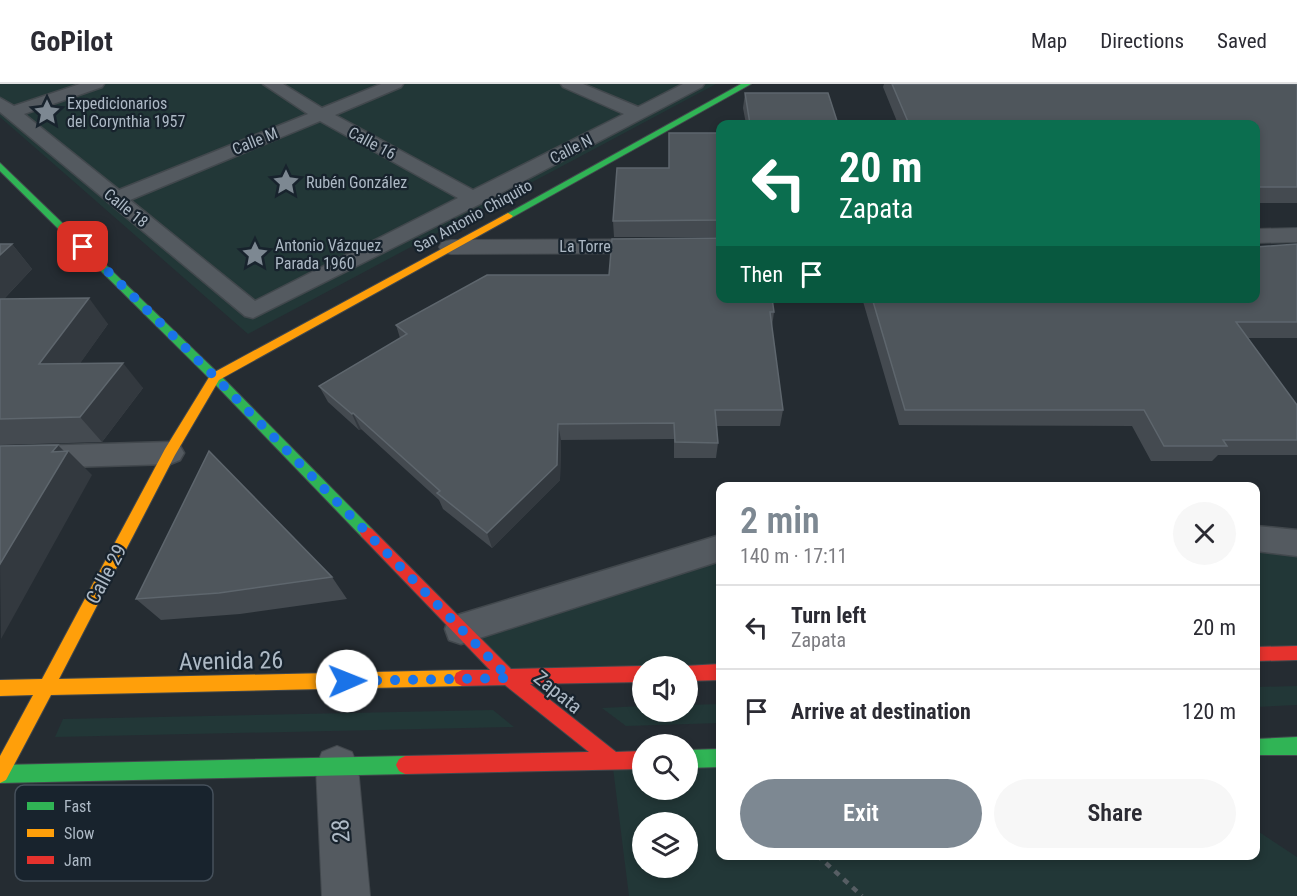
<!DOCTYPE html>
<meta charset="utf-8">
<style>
:root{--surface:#fff;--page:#f7f7f7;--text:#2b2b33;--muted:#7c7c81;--line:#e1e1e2;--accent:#7d8892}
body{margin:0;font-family:"Roboto Condensed",sans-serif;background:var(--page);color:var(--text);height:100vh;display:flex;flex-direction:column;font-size:22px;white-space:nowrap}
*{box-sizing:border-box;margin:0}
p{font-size:20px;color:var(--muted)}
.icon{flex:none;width:33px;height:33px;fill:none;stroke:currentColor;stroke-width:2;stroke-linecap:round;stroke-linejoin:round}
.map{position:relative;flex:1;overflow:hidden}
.drawer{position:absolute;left:716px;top:398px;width:544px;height:378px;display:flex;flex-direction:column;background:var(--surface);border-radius:12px;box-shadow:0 3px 9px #0003}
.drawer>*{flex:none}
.banner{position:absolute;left:716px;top:36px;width:544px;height:183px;border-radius:12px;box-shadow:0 3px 9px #0003;background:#0b6e4f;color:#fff;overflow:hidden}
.buttons{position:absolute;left:632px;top:572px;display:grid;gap:12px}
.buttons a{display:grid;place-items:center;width:66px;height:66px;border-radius:50%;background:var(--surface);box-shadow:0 3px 9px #0003;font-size:30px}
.pin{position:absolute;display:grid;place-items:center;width:51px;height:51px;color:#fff;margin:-26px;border-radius:12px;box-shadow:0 3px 9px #0006}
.me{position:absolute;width:66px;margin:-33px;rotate:89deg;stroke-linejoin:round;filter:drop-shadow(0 0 4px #0008)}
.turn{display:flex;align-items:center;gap:21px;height:126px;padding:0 24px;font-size:27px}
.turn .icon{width:78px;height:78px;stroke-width:2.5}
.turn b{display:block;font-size:42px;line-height:51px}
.then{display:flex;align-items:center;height:57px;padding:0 24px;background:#0003;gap:12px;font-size:22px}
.round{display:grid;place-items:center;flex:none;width:63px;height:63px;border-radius:32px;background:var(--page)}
.summary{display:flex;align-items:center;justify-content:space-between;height:102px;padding:0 24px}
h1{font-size:36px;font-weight:600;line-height:45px;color:var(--accent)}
.primary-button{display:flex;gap:12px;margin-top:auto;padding:12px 24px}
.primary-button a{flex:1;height:69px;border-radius:36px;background:var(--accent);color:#fff;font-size:24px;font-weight:600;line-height:69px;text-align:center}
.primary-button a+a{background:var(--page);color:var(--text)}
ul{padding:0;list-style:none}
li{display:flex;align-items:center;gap:18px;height:84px;padding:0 24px;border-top:2px solid var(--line)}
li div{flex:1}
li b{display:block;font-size:22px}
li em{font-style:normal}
header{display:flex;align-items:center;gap:36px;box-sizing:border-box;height:84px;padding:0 30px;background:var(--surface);border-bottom:2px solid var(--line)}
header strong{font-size:28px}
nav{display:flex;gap:33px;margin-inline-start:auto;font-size:21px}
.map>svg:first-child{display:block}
</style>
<header>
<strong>GoPilot</strong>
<nav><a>Map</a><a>Directions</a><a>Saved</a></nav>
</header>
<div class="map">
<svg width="1297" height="812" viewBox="0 0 1297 812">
<rect width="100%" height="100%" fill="#252c32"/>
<g fill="#223737" fill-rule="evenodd">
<polygon points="0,0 716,0 248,250 0,33"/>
<polygon points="1256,455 1297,459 1297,569 1256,570"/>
<path d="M 720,464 L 720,588 C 650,576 579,588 509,594 L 461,545 Z"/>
<polygon points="1297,602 1297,621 1256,623 1256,603"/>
<polygon points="720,620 720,639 626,642 602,624 642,622 642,627 687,627 687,621"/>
<polygon points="493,626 514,643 55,653 63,635"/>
<path d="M 720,674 L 720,771 L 1256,771 L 1256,746 L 1297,773 L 1297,812 L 629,812 L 612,676 L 642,676 L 642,705 L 687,705 L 687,675 ZM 642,738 L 687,738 L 687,783 L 642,783 Z"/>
</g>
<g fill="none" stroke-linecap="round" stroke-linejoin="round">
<defs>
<g id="lane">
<path d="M 80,0 L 104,0 L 102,3 L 24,30 L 119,106 L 308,30 L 263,0 L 283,0 L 322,24 L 381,0 L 403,0 L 401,3 L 335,31 L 473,106 L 624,30 L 563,3 L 561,0 L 583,0 L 638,23 L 683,0 L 704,0 L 702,3 L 482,119 L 253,234 L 245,232 L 0,28 L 0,14 L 14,22 ZM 320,37 L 458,114 L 255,217 L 130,116 Z"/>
<polygon points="170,358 180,362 184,369 180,376 170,380 0,385 0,363"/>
<polygon points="1256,442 1297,446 1297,472 1256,467"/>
<polygon points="720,451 720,477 461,560 449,556 445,545 449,534 461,530"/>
</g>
<g id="street">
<polygon points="1297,144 1297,158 1256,159 1256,145"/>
<polygon points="720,155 720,169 451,170 442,168 439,163 442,158 451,156"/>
<polygon points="337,662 352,668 358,683 370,812 322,812 316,683 322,668"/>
</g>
<g id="fast">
<polygon points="741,0 751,0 511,134 503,132"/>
<polygon points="0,79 219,290 372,445 374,449 372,453 367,455 362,453 211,296 0,87"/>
<polygon points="1297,653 1297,671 1256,671 1256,655"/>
<polygon points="720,665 720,683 687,684 687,666"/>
<polygon points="405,672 411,675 414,681 411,687 405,690 0,699 0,681"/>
</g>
<polygon id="slow" points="508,129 513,132 511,134 219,296 175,371 59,595 462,586 468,589 470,594 468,599 462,602 51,611 6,696 0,699 0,672 33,611 0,612 0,596 42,595 165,365 211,290"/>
<g id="jam">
<polygon points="367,443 372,445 511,585 642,582 642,598 530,600 616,668 642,667 642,685 405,690 399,687 396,681 399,675 405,672 589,668 505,601 462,602 456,599 454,594 456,589 462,586 490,586 362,453 360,449 362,445"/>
<polygon points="1297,562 1297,576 1256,577 1256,563"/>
<polygon points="720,580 720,596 687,597 685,582"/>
</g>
</defs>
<use href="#lane" stroke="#42484d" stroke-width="3"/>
<use href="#street" stroke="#42484d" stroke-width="2"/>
<use href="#fast" stroke="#42484d" stroke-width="2"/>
<use href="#slow" stroke="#42484d" stroke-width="2"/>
<use href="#jam" stroke="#42484d" stroke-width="2"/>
<polyline stroke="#575e64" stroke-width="4.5" stroke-dasharray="6 6" stroke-linecap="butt" points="817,771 862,812"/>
<use href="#lane" fill="#545a60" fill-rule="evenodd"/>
<use href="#street" fill="#545a60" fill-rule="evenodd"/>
<use href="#fast" fill="#30b455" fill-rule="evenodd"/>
<use href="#slow" fill="#ff9f0a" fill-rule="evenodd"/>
<use href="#jam" fill="#e5322d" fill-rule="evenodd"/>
</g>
<g fill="#444a50">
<polygon points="884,0 1297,0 1297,119 1256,119 1256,40 898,40 883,3"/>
<polygon points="745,9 838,40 746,40 743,24"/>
<polygon points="669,49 720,49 720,153 614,153 613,137 669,84"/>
<polygon points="0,160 12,160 32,185 4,215 108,240 80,279 143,304 102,358 0,361"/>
<polygon points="1297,160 1297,254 1248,254 1297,321 1297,371 1218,371 1212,377 1151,377 1132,342 899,341 862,214 1256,214"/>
<polygon points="774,228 772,243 783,326 780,342 717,342 718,359 716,374 674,374 674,355 561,356 560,396 492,464 443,425 439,416 361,345 359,346 328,318 319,302 400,254 396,241"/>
<polygon points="332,493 347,515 240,530 161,536 136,515"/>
</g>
<g fill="#33393f">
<polygon points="12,160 32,185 0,219 0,171"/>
<polygon points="89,214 108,240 62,305 39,280"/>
<polygon points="123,279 143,304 102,358 80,333"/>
<polygon points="353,329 361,345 359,346 352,330"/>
<polygon points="558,340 561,356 560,396 492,464 487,449"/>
<polygon points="58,361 67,370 68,367 92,391 1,555 0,480 52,368"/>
</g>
<g fill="#4f565c" stroke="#5e666d" stroke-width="1.5">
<polygon points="892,0 1297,0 1297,103 1256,103 1256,40 909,40"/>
<polygon points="745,9 828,9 838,40 750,40"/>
<polygon points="669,49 720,49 720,136 613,137 617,84 669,84"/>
<polygon points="720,154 720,214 772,214 774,228 770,228 783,326 715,326 718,359 675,358 674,339 558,340 557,381 487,449 437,409 440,407 353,329 352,330 319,302 407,250 396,241 487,191 609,191 612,155"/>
<polygon points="0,160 12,160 0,171"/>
<polygon points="1297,160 1297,238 1236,238 1297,321 1297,356 1223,356 1227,362 1164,362 1144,326 905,326 872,214 1256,214 1256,163"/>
<polygon points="89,214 39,280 123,279 80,333 0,335 0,215"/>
<polygon points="58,361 52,368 68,367 0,480 0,362"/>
<polygon points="209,367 332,493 219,509 136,515"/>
</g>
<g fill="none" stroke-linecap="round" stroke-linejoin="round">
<polyline stroke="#1a73e8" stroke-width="10" stroke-dasharray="0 18" points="83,163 215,293 509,594 347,597"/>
</g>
<defs>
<symbol id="sight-bare" viewBox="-9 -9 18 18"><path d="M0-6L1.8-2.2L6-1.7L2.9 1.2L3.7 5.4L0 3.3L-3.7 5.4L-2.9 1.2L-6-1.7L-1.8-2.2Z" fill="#7d8892" stroke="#18232d" stroke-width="2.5" paint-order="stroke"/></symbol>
</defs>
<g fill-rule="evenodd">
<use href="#sight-bare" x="28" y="9" width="38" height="38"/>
<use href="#sight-bare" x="267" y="79" width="38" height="38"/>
<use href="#sight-bare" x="236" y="151" width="38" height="38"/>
</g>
<g text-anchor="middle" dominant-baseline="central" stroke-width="4.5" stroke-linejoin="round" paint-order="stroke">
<g font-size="16" fill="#adb9c5" stroke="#18232d" text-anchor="start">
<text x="67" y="19">Expedicionarios<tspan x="67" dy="18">del Corynthia 1957</tspan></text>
<text x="306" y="98">Rubén González</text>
<text x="275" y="161">Antonio Vázquez<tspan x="275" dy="18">Parada 1960</tspan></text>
</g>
<g font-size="16" fill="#adb9c5" stroke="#18232d">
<text transform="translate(255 57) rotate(-22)">Calle M</text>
<text transform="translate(372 59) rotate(28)">Calle 16</text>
<text transform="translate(571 65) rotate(-27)">Calle N</text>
<text transform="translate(126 124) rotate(39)">Calle 18</text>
<text transform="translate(473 132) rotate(-29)">San Antonio Chiquito</text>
<text x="585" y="162">La Torre</text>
</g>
<g font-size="20" fill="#adb9c5" stroke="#18232d">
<text transform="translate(106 490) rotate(-62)">Calle 29</text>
<text transform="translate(558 608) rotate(39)">Zapata</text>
</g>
<g font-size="24" fill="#adb9c5" stroke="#18232d">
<text transform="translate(231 577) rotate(-1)">Avenida 26</text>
<text transform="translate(341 747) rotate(-94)">28</text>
</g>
</g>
<rect x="15" y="701" width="198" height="96" rx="9" fill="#18232d" stroke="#45505b" stroke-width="1.5"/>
<rect x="27" y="718" width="27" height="8" fill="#30b455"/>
<rect x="27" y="745" width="27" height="8" fill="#ff9f0a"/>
<rect x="27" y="772" width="27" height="8" fill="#e5322d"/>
<g font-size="16" fill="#adb9c5">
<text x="64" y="728">Fast</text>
<text x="64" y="755">Slow</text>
<text x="64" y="782">Jam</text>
</g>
</svg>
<div class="buttons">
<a><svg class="icon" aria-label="sound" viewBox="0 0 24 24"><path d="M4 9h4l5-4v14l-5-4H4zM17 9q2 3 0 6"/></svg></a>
<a><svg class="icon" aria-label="search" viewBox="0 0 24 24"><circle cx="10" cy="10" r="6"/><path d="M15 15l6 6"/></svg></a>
<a><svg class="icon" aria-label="layers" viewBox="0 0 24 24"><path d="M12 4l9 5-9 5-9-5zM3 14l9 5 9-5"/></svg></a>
</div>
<div class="pin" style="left:83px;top:163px;background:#d93025"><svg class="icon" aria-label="arrive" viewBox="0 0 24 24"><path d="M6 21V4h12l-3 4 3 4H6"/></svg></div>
<svg class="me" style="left:347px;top:597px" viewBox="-20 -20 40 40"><circle r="19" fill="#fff"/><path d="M0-13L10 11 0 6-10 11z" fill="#1a73e8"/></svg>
<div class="banner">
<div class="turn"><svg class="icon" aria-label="left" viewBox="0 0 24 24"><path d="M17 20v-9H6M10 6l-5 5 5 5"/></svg><div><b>20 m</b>Zapata</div></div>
<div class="then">Then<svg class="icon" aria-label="arrive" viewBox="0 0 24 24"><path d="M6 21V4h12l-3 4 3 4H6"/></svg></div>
</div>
<section class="drawer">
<div class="summary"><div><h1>2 min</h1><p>140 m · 17:11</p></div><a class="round"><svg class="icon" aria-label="close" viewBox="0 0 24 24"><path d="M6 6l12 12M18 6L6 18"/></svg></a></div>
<ul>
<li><svg class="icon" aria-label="left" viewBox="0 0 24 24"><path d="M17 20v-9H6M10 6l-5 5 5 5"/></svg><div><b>Turn left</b><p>Zapata</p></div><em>20 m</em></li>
<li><svg class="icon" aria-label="arrive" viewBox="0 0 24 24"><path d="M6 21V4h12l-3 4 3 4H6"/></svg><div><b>Arrive at destination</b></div><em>120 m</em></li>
</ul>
<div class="primary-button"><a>Exit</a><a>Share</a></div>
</section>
</div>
